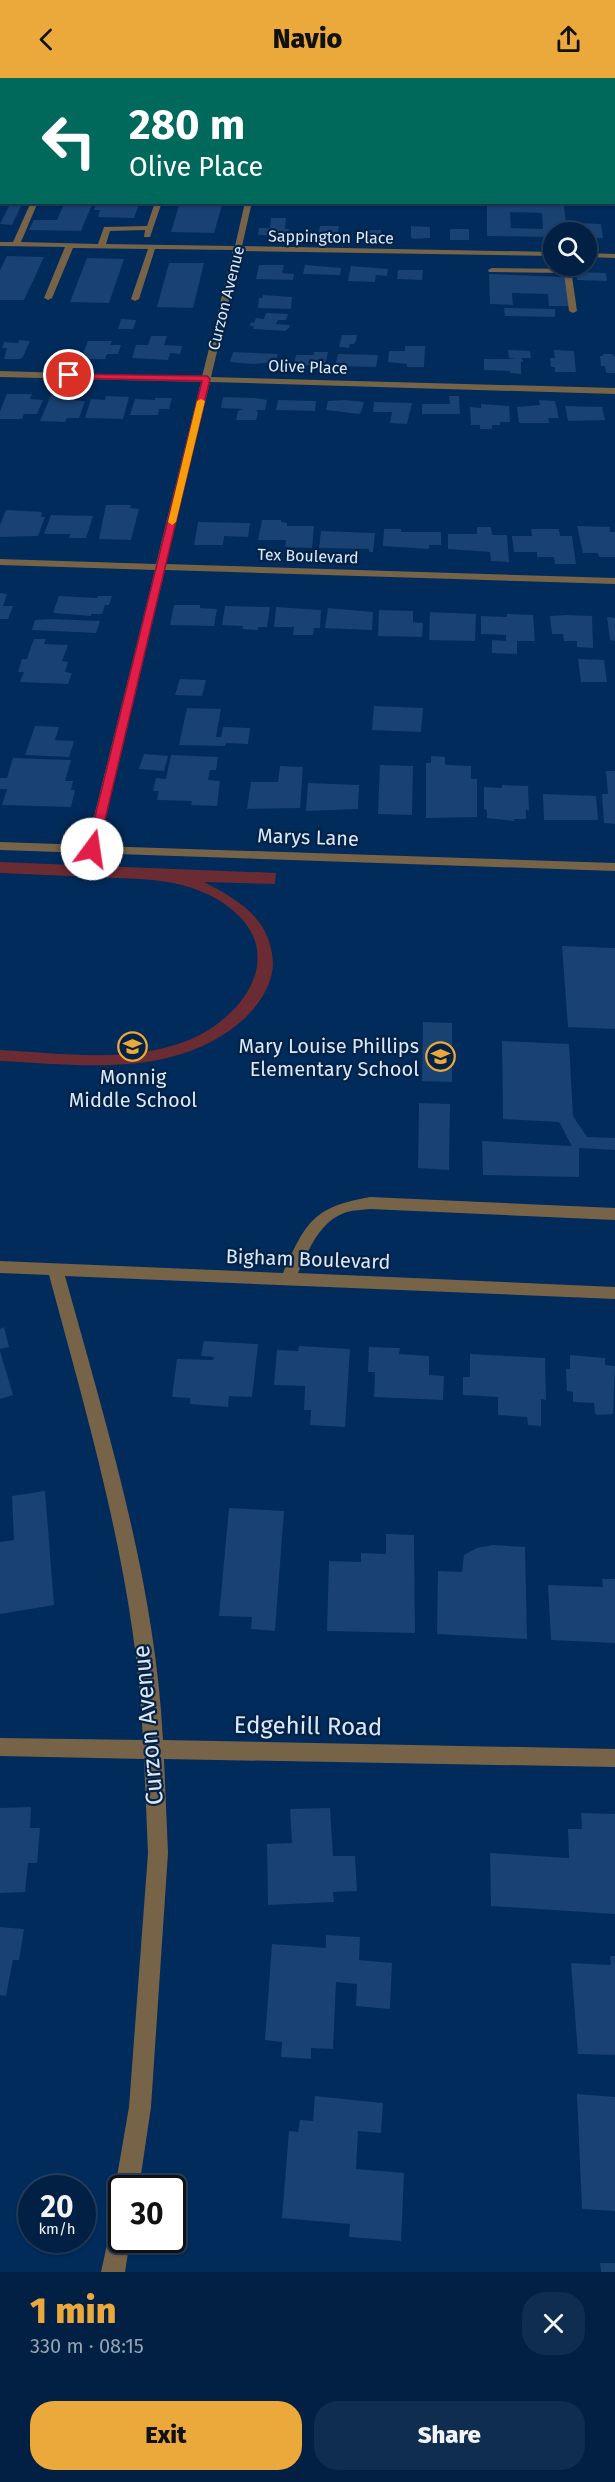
<!DOCTYPE html>
<meta charset="utf-8">
<style>
:root{--surface:#012044;--page:#0f2d4f;--text:#f1f3f6;--muted:#96a3b2;--line:#233e5d;--accent:#eca93b}
body{margin:0;font-family:"Fira Sans",sans-serif;background:var(--page);color:var(--text);height:100vh;display:flex;flex-direction:column;font-size:22px;white-space:nowrap}
*{box-sizing:border-box;margin:0}
p{font-size:20px;color:var(--muted)}
.icon{flex:none;width:33px;height:33px;fill:none;stroke:currentColor;stroke-width:2;stroke-linecap:round;stroke-linejoin:round}
.map{position:relative;height:2194px;overflow:hidden}
.details{display:flex;flex-direction:column;background:var(--surface);flex:1}
.details>*{flex:none}
.guide{position:absolute;left:0px;top:0px;width:615px;height:126px;box-shadow:0 2px 4px #0004,0 0 0 2px var(--line);background:#00695c;color:#fff;overflow:hidden}
.fabs{position:absolute;left:543px;top:144px;display:grid;gap:12px}
.fabs a{display:grid;place-items:center;width:54px;height:54px;border-radius:50%;background:var(--surface);box-shadow:0 2px 4px #0004,0 0 0 2px var(--line);font-size:30px}
.speed{position:absolute;left:18px;top:2097px;display:flex;gap:12px;font-size:30px;font-weight:700;text-align:center}
.speed>*{display:grid;place-content:center;width:78px;height:78px;border-radius:50%;background:var(--surface);box-shadow:0 2px 4px #0004,0 0 0 2px var(--line);line-height:1}
.speed small{font-size:15px;font-weight:400}
.speed .limit{border:3px solid #111;border-radius:9px;background:#fff;color:#111}
.pin{position:absolute;display:grid;place-items:center;width:51px;height:51px;color:#fff;margin:-26px;border:3px solid #fff;border-radius:50%;box-shadow:0 2px 6px #0007}
.me{position:absolute;width:66px;margin:-33px;rotate:14deg;stroke-linejoin:round;filter:drop-shadow(0 0 4px #0008)}
.turn{display:flex;align-items:center;gap:21px;height:126px;padding:0 30px;font-size:27px}
.turn .icon{width:78px;height:78px;stroke-width:2.5}
.turn b{display:block;font-size:42px;line-height:51px}
.round{display:grid;place-items:center;flex:none;width:63px;height:63px;border-radius:24px;background:var(--page)}
.headline{display:flex;align-items:center;justify-content:space-between;height:102px;padding:0 30px}
h1{font-size:36px;font-weight:800;line-height:45px;color:var(--accent)}
.action{display:flex;gap:12px;margin-top:auto;padding:12px 30px}
.action a{flex:1;height:69px;border-radius:24px;background:var(--accent);color:#111;font-size:24px;font-weight:800;line-height:69px;text-align:center}
.action a+a{background:var(--page);color:var(--text)}
header{display:flex;justify-content:space-between;align-items:center;height:78px;padding:0 30px;background:var(--accent);color:#111;font-size:27px;font-weight:800}
.map>svg:first-child{display:block}
</style>
<header><svg class="icon" aria-label="back" viewBox="0 0 24 24"><path d="M15 5l-7 7 7 7"/></svg>Navio<svg class="icon" aria-label="share" viewBox="0 0 24 24"><path d="M12 15V3M7 8l5-5 5 5M5 13v7h14v-7"/></svg></header>
<div class="map">
<svg width="615" height="2194" viewBox="0 0 615 2194">
<rect width="100%" height="100%" fill="#012b5a"/>
<g fill="#6b2b33">
<polygon points="0,0 615,0 615,66 614,2 2,2 1,54"/>
<path d="M 0,784 L 276,795 L 275,806 L 204,804 C 239,822 271,841 273,885 C 273,906 259,927 244,941 C 177,1001 83,987 0,983 L 0,972 C 62,975 130,986 189,962 C 246,938 290,873 226,827 C 201,809 171,803 140,801 L 0,795 Z"/>
</g>
<g fill="#194172" fill-rule="evenodd">
<polygon points="11,124 23,124 12,147 0,146"/>
<polygon points="65,124 93,124 81,153 29,152 34,142 57,142"/>
<polygon points="97,124 140,124 134,140 98,139 100,132 94,132"/>
<polygon points="180,124 223,124 214,155 171,154"/>
<path d="M 535,124 L 557,124 L 558,128 L 564,128 L 567,154 L 554,154 L 554,159 L 487,158 L 487,126 L 535,127 ZM 510,134 L 542,135 L 543,151 L 511,150 Z"/>
<polygon points="271,140 286,140 285,151 289,151 288,158 258,157 259,150 270,150"/>
<polygon points="578,145 601,146 603,160 586,159 586,154 579,154"/>
<polygon points="320,148 339,148 337,158 318,159"/>
<polygon points="411,148 430,149 430,160 413,161 411,159"/>
<rect x="450" y="151" width="19" height="11"/>
<polygon points="363,152 381,152 381,159 362,159"/>
<polygon points="7,178 44,179 24,222 0,222 0,192"/>
<polygon points="87,180 124,181 109,225 70,224"/>
<polygon points="169,185 204,185 193,230 157,229"/>
<polygon points="259,187 284,187 282,195 294,196 293,202 256,201"/>
<polygon points="305,187 341,190 340,197 303,196"/>
<polygon points="351,188 388,191 387,198 376,197 375,204 348,203"/>
<polygon points="398,192 423,192 422,202 397,201"/>
<polygon points="577,194 606,195 607,203 577,202"/>
<polygon points="489,196 566,199 569,228 549,228 548,216 512,215 513,227 490,226"/>
<polygon points="263,217 292,219 291,231 258,230 259,220 262,220"/>
<polygon points="504,230 555,231 555,239 505,238"/>
<polygon points="266,235 288,236 286,242 278,242 276,246 290,247 289,250 285,253 253,251 254,248 250,248 251,244 254,245 256,240 264,241"/>
<polygon points="121,241 136,242 133,251 118,251"/>
<polygon points="342,257 357,257 356,263 354,266 350,266 349,270 339,269"/>
<polygon points="151,258 167,258 164,267 182,268 180,276 170,275 168,282 132,280 136,267 148,267"/>
<polygon points="19,262 30,263 23,279 20,281 4,281 7,270 2,270 4,264 18,265"/>
<polygon points="88,263 112,263 110,267 121,267 118,276 107,276 105,281 81,281"/>
<polygon points="405,268 425,268 424,289 407,289 407,286 388,284 389,273 405,273"/>
<polygon points="508,272 530,273 531,280 522,280 523,284 521,284 521,296 510,295 510,293 484,292 484,281 516,281 509,280"/>
<polygon points="554,272 574,273 576,294 555,294 555,289 551,289 550,280 555,280"/>
<polygon points="233,274 278,276 275,284 253,286 230,284"/>
<polygon points="314,274 328,274 325,288 294,287 296,277 314,277"/>
<polygon points="338,276 378,277 376,289 335,288"/>
<polygon points="603,276 612,276 615,279 615,295 606,295 605,288 601,288 600,278 603,278"/>
<polygon points="7,316 32,316 30,321 43,322 37,336 24,336 22,341 0,341 0,333"/>
<polygon points="51,317 75,318 73,322 85,323 79,340 67,340 65,344 40,343"/>
<polygon points="106,318 129,319 123,341 85,340 91,321 105,322"/>
<polygon points="449,318 459,318 460,336 422,336 422,326 450,326"/>
<polygon points="223,319 255,320 267,322 265,332 256,332 258,334 256,342 236,342 238,333 243,331 221,330"/>
<polygon points="155,320 172,320 169,331 159,331 158,337 130,337 135,321 155,322"/>
<polygon points="278,322 316,323 315,333 276,332"/>
<polygon points="346,322 364,324 361,334 359,336 326,332 328,323"/>
<polygon points="539,322 555,323 559,340 548,340 549,345 519,345 517,329 540,327"/>
<polygon points="374,324 412,325 407,346 390,345 392,334 373,334"/>
<polygon points="481,326 509,328 510,344 500,344 500,347 492,347 492,351 480,351 480,347 471,347 470,329 481,330"/>
<polygon points="565,328 602,329 605,342 568,343"/>
<polygon points="106,427 131,427 130,430 139,431 131,462 99,461"/>
<polygon points="6,432 42,434 41,439 45,439 38,458 0,459 0,447"/>
<polygon points="51,437 93,438 86,460 69,460 70,456 44,456"/>
<polygon points="262,442 281,442 281,444 287,445 287,448 314,448 312,470 285,469 286,462 258,462"/>
<polygon points="198,444 250,445 248,459 224,458 223,467 194,467"/>
<polygon points="577,448 610,449 610,454 615,454 615,479 599,479 598,475 583,475"/>
<polygon points="477,449 491,449 492,457 507,457 509,484 491,483 490,474 448,471 448,456 477,456"/>
<polygon points="384,451 401,451 401,454 441,454 441,467 429,467 429,471 383,468"/>
<polygon points="531,451 559,451 560,458 572,458 576,486 555,486 554,479 537,479 537,474 514,474 512,458 532,458"/>
<polygon points="321,453 375,455 373,474 369,474 369,471 319,470"/>
<polygon points="0,515 7,516 3,528 13,528 8,541 0,541"/>
<polygon points="59,518 97,520 98,518 112,518 109,527 105,527 102,536 91,536 91,538 53,535"/>
<polygon points="174,527 200,527 200,530 217,531 214,548 170,547"/>
<polygon points="225,528 270,529 267,549 258,549 258,552 242,551 243,548 222,547"/>
<polygon points="276,529 321,532 320,550 314,550 313,557 293,557 294,549 274,549"/>
<polygon points="328,530 373,534 372,552 325,550"/>
<polygon points="379,532 413,533 413,544 423,545 422,559 378,558"/>
<polygon points="430,534 476,536 475,563 429,562"/>
<polygon points="507,536 533,537 535,563 517,563 517,576 492,575 492,562 506,563 506,557 481,556 481,538 507,539"/>
<polygon points="566,537 592,538 593,570 577,569 577,563 564,563 563,556 552,556 550,538"/>
<polygon points="607,539 615,540 615,563 610,562"/>
<polygon points="50,541 100,543 96,555 32,552 35,542"/>
<polygon points="34,561 46,561 44,566 68,567 62,583 68,584 65,594 72,595 68,606 20,604 24,594 18,594 22,581 27,581"/>
<polygon points="578,581 604,582 607,604 581,604"/>
<polygon points="180,601 206,602 202,618 175,617"/>
<polygon points="374,628 423,630 421,654 372,652"/>
<polygon points="187,630 221,631 216,659 221,659 223,649 250,650 248,666 226,665 225,668 179,667"/>
<polygon points="35,648 59,649 55,662 74,663 69,679 25,677"/>
<polygon points="144,676 168,678 164,693 139,691"/>
<polygon points="171,677 218,679 216,692 210,692 208,702 220,703 217,728 191,727 192,723 157,722 159,713 153,713 156,700 166,701"/>
<polygon points="431,678 445,679 445,686 448,687 471,688 471,701 477,701 477,739 426,740 426,685 431,685"/>
<polygon points="13,680 71,682 65,703 73,703 71,712 75,712 71,729 2,727 7,711 0,711 0,700 7,700"/>
<polygon points="380,687 413,688 412,737 378,736"/>
<polygon points="280,688 303,689 300,730 247,731 251,704 278,704"/>
<polygon points="606,693 615,693 615,746 604,745 602,716 608,716"/>
<polygon points="308,705 359,707 358,731 306,733"/>
<polygon points="502,707 528,708 529,733 526,732 526,741 514,741 515,743 487,740 487,732 484,731 484,709 502,710"/>
<polygon points="543,716 596,718 598,742 544,742"/>
<polygon points="562,868 615,870 615,951 568,949"/>
<polygon points="423,944 452,945 452,1004 422,1003"/>
<polygon points="502,963 569,966 573,1038 587,1059 615,1060 615,1072 579,1070 579,1099 483,1097 482,1063 572,1068 559,1044 503,1041"/>
<polygon points="419,1025 450,1026 449,1092 418,1090"/>
<polygon points="4,1249 9,1269 0,1271 0,1251"/>
<polygon points="204,1263 258,1266 252,1319 229,1318 228,1329 190,1326 190,1320 172,1319 177,1281 213,1282 214,1279 201,1278"/>
<polygon points="299,1268 350,1271 345,1349 310,1347 311,1332 304,1332 305,1308 274,1307 277,1272 298,1273"/>
<polygon points="369,1269 400,1270 399,1276 429,1278 429,1297 444,1298 443,1322 374,1319 375,1294 368,1294"/>
<polygon points="0,1273 13,1317 0,1321"/>
<polygon points="470,1276 545,1280 546,1322 541,1321 541,1348 528,1347 527,1339 498,1337 498,1319 463,1317 463,1299 470,1299"/>
<polygon points="570,1277 605,1280 605,1287 615,1288 613,1336 597,1337 595,1335 594,1325 573,1324 573,1314 567,1313 566,1291 570,1291"/>
<polygon points="45,1413 54,1527 0,1536 0,1464 14,1462 12,1418"/>
<polygon points="229,1430 284,1433 275,1553 251,1551 252,1539 219,1538"/>
<polygon points="386,1456 414,1457 415,1555 327,1553 329,1483 361,1484 361,1475 386,1476"/>
<polygon points="493,1467 525,1469 527,1561 437,1556 438,1493 462,1494 464,1477 477,1470"/>
<polygon points="602,1501 615,1501 615,1565 551,1562 548,1507 603,1509"/>
<polygon points="31,1729 30,1750 40,1750 37,1785 28,1785 25,1814 0,1815 0,1730"/>
<polygon points="330,1730 333,1778 355,1778 357,1813 333,1814 334,1824 268,1827 267,1766 292,1765 290,1731"/>
<polygon points="581,1735 615,1736 615,1836 491,1828 490,1775 569,1780 568,1751 582,1751"/>
<polygon points="0,1849 24,1851 19,1882 13,1882 6,1918 0,1917"/>
<polygon points="326,1857 360,1859 359,1882 392,1885 390,1931 356,1928 357,1906 336,1904 333,1971 311,1970 311,1981 281,1979 282,1964 265,1962 272,1866 326,1870"/>
<polygon points="610,1878 615,1878 615,1977 578,1976 571,1885 611,1887"/>
<polygon points="577,2016 615,2019 615,2133 582,2131"/>
<polygon points="315,2018 383,2025 381,2055 358,2053 356,2091 404,2095 401,2163 349,2159 350,2146 282,2140 289,2053 298,2054 300,2042 313,2043"/>
<polygon points="600,2185 615,2185 615,2194 601,2194"/>
</g>
<g fill="none" stroke-linecap="round" stroke-linejoin="round">
<g fill="#776348" fill-rule="evenodd">
<rect x="0" y="59" width="2" height="4"/>
<rect x="614" y="71" width="1" height="4"/>
<rect x="0" y="72" width="2" height="4"/>
<rect x="614" y="85" width="1" height="4"/>
<rect x="0" y="101" width="2" height="4"/>
<polygon points="31,124 38,124 21,164 98,166 104,149 147,148 155,124 162,124 150,159 144,159 145,152 110,153 106,166 235,168 245,124 252,124 242,168 554,174 554,178 241,173 211,299 615,310 615,316 210,304 166,486 615,500 615,506 165,492 99,768 615,785 615,793 0,772 0,764 87,767 155,492 0,487 0,481 156,486 201,304 0,299 0,293 202,299 233,172 155,171 139,221 135,223 131,221 148,171 73,170 52,220 48,222 44,220 65,169 0,168 0,164 13,164"/>
<polygon points="586,175 615,176 615,180 586,179"/>
<polygon points="492,190 571,191 577,233 573,235 569,233 564,195 489,194 488,192"/>
<path d="M 370,1119 L 615,1130 L 615,1142 L 370,1131 C 362,1132 354,1132 347,1134 C 320,1142 308,1173 298,1195 L 615,1209 L 615,1221 L 65,1198 C 107,1350 155,1504 163,1662 L 615,1671 L 615,1689 L 164,1681 L 168,1775 L 151,2029 L 139,2110 L 122,2110 L 122,2119 L 115,2110 L 129,2029 L 148,1775 L 144,1681 L 0,1678 L 0,1660 L 143,1662 C 136,1503 90,1349 49,1197 L 0,1195 L 0,1183 L 283,1195 C 306,1144 313,1129 370,1119 Z"/>
<polygon points="122,2130 122,2162 130,2162 125,2194 101,2194 114,2134"/>
</g>
</g>
<polygon fill="#e11d48" stroke="#92132f" stroke-width="1.5" points="66,296 207,298 210,301 98,771 92,775 87,771 202,303 69,300 65,297"/>
<polygon fill="#f59e0b" points="201,321 205,323 176,444 172,447 168,444 197,323"/>
<defs>
<symbol id="school-ring" viewBox="-11 -11 22 22"><circle r="9.5" fill="#042246" stroke="#eca93b" stroke-width="1.5"/><path d="M0-5L7-2L0 1L-7-2ZM-4 1L0 2.5L4 1V4Q0 6-4 4Z" fill="#eca93b"/></symbol>
</defs>
<g fill-rule="evenodd">
<use href="#school-ring" x="116" y="952" width="33" height="33"/>
<use href="#school-ring" x="424" y="962" width="33" height="33"/>
</g>
<g text-anchor="middle" dominant-baseline="central" stroke-width="4.5" stroke-linejoin="round" paint-order="stroke">
<g font-size="16" fill="#dbe9fb" stroke="#042246">
<text transform="translate(331 159) rotate(1)">Sappington Place</text>
<text transform="translate(226 220) rotate(-76)">Curzon Avenue</text>
<text transform="translate(308 289) rotate(2)">Olive Place</text>
<text transform="translate(308 478) rotate(2)">Tex Boulevard</text>
</g>
<g font-size="20" fill="#dbe9fb" stroke="#042246">
<text transform="translate(308 759) rotate(2)">Marys Lane</text>
<text transform="translate(308 1181) rotate(2)">Bigham Boulevard</text>
</g>
<g font-size="20" fill="#dbe9fb" stroke="#042246" text-anchor="end">
<text x="419" y="968">Mary Louise Phillips<tspan x="419" dy="23">Elementary School</tspan></text>
<text x="133" y="999" text-anchor="middle">Monnig<tspan x="133" dy="23">Middle School</tspan></text>
</g>
<g font-size="24" fill="#dbe9fb" stroke="#042246">
<text transform="translate(148 1647) rotate(-95)">Curzon Avenue</text>
<text transform="translate(308 1648) rotate(1)">Edgehill Road</text>
</g>
</g>
</svg>
<div class="fabs">
<a><svg class="icon" aria-label="search" viewBox="0 0 24 24"><circle cx="10" cy="10" r="6"/><path d="M15 15l6 6"/></svg></a>
</div>
<div class="speed"><div>20<small>km/h</small></div><div class="limit">30</div></div>
<div class="pin" style="left:69px;top:297px;background:#d93025"><svg class="icon" aria-label="arrive" viewBox="0 0 24 24"><path d="M6 21V4h12l-3 4 3 4H6"/></svg></div>
<svg class="me" style="left:92px;top:771px" viewBox="-20 -20 40 40"><circle r="19" fill="#fff"/><path d="M0-13L10 11 0 6-10 11z" fill="#e11d48"/></svg>
<div class="guide">
<div class="turn"><svg class="icon" aria-label="left" viewBox="0 0 24 24"><path d="M17 20v-9H6M10 6l-5 5 5 5"/></svg><div><b>280 m</b>Olive Place</div></div>
</div>
</div>
<section class="details">
<div class="headline"><div><h1>1 min</h1><p>330 m · 08:15</p></div><a class="round"><svg class="icon" aria-label="close" viewBox="0 0 24 24"><path d="M6 6l12 12M18 6L6 18"/></svg></a></div>
<div class="action"><a>Exit</a><a>Share</a></div>
</section>
